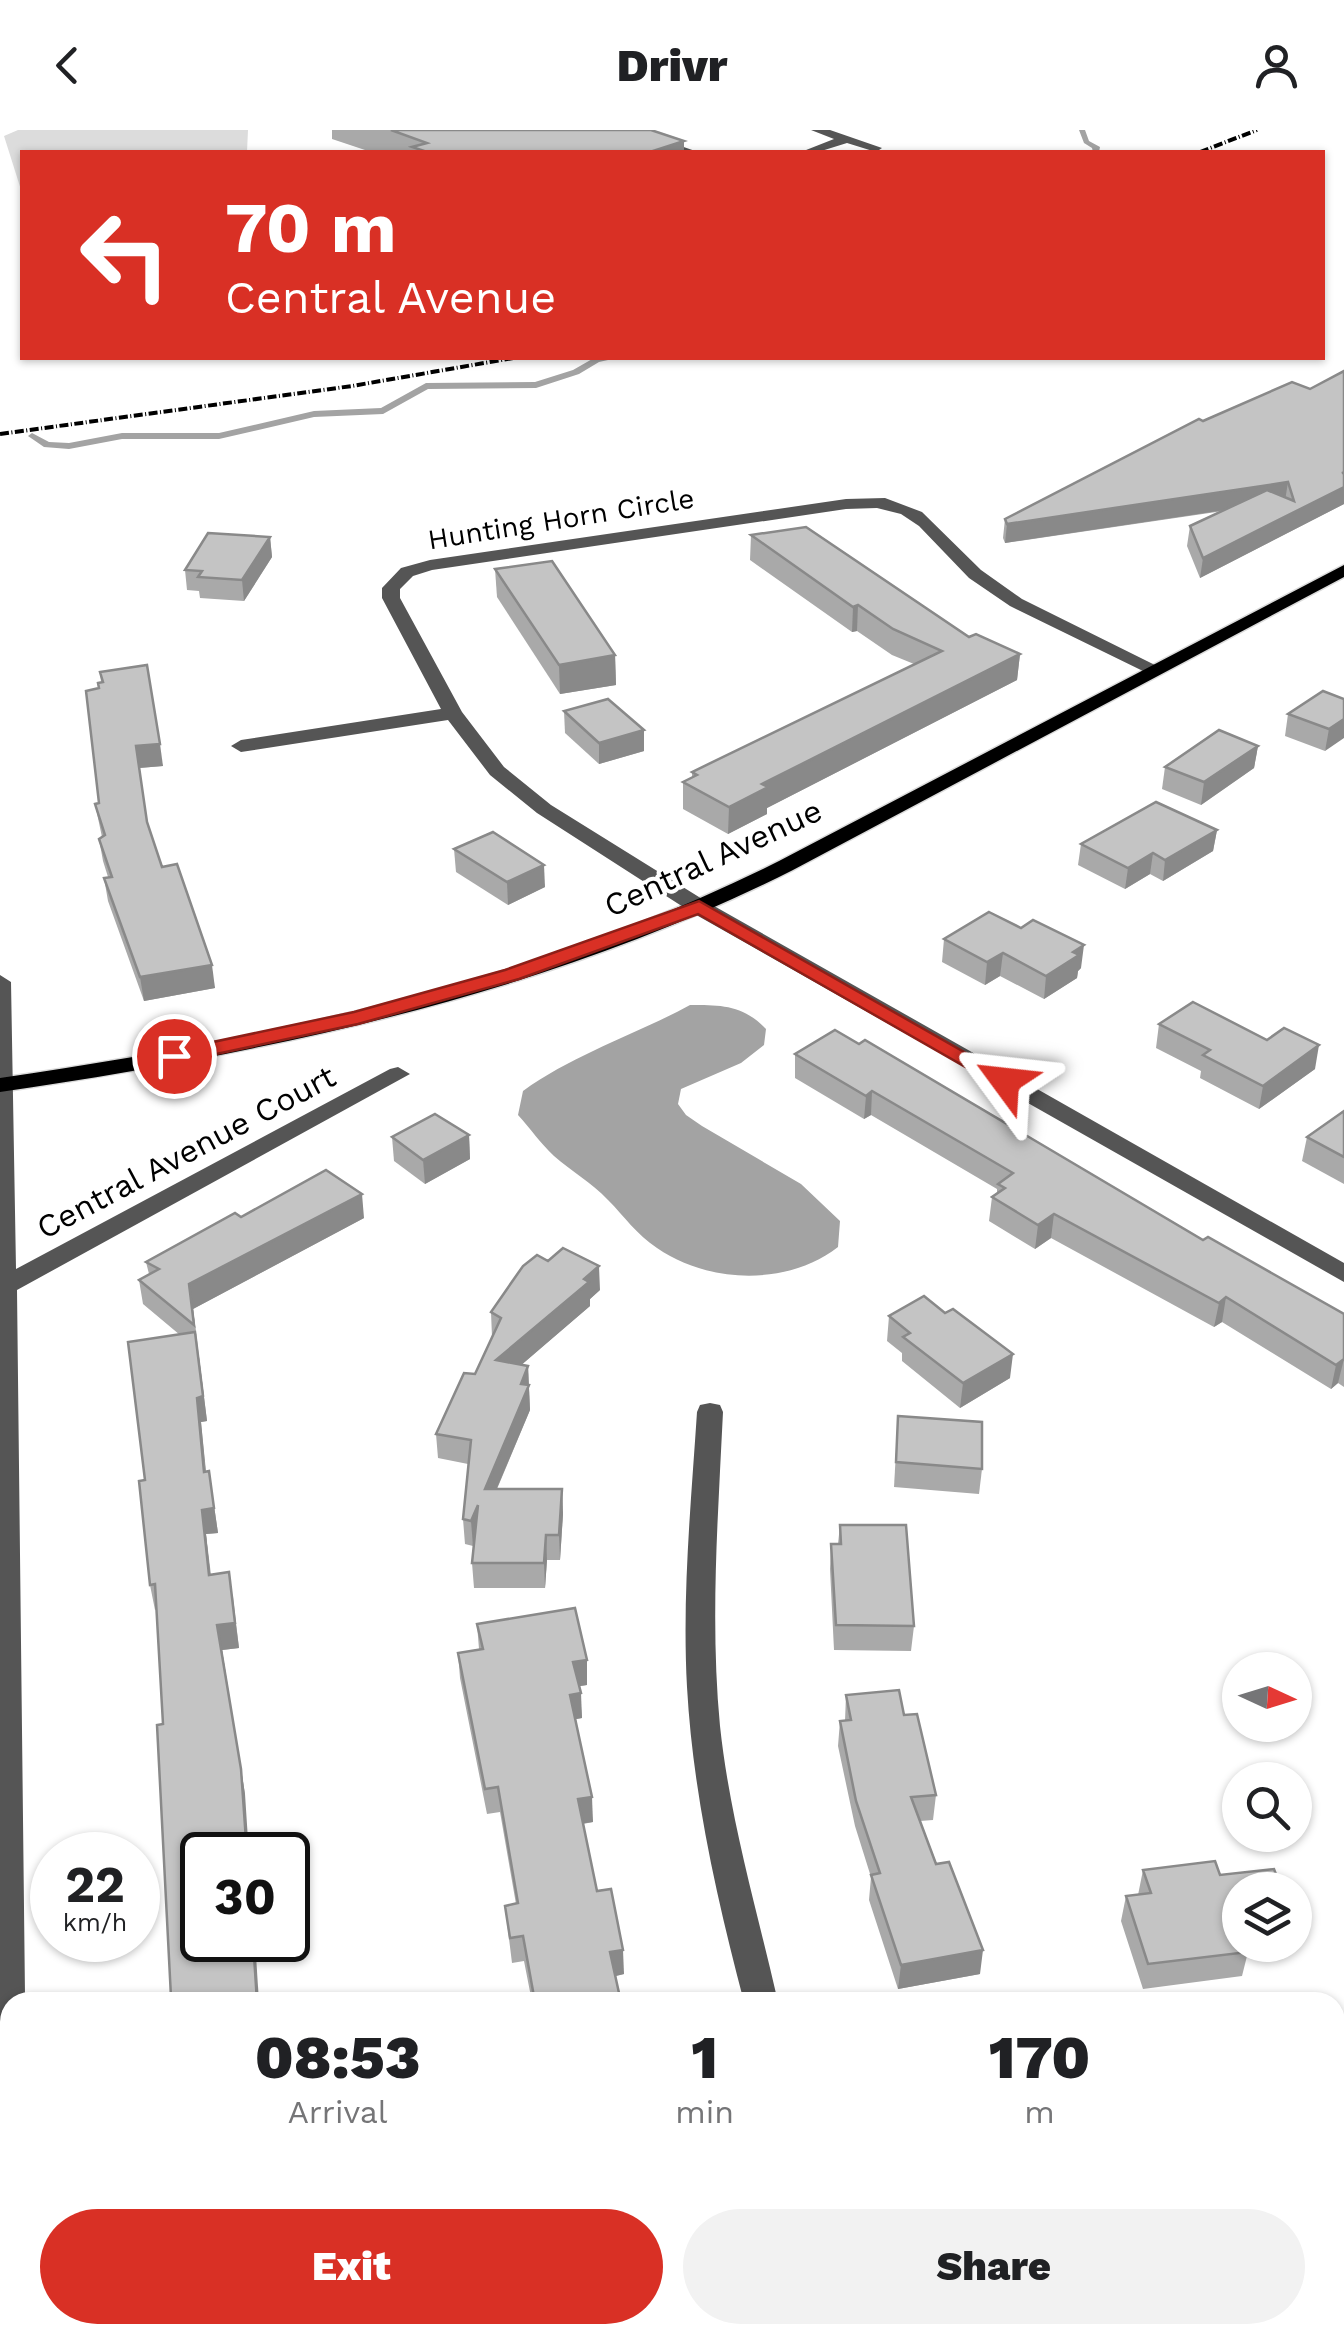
<!DOCTYPE html>
<style>
:root{--surface:#fff;--page:#f2f2f2;--text:#202124;--muted:#757577;--accent:#d93025}
body{margin:0;font-family:"Work Sans",sans-serif;background:var(--page);color:var(--text);height:100vh;display:flex;flex-direction:column;font-size:38px;white-space:nowrap}
*{box-sizing:border-box;margin:0}
p{font-size:32px;color:var(--muted)}
.icon{flex:none;width:55px;height:55px;fill:none;stroke:currentColor;stroke-width:2;stroke-linecap:round;stroke-linejoin:round}
.map{position:relative;flex:1;overflow:hidden}
.sheet{position:absolute;left:0px;top:1862px;width:1345px;height:352px;display:flex;flex-direction:column;background:var(--surface);border-radius:30px 30px 0 0;box-shadow:0 2px 8px #0004}
.sheet>*{flex:none}
.banner{position:absolute;left:20px;top:20px;width:1305px;height:210px;border-radius:0px;box-shadow:0 2px 8px #0004;background:#d93025;color:#fff;overflow:hidden}
.needle{width:65px;rotate:94deg}
.tools{position:absolute;left:1222px;top:1522px;display:grid;gap:20px}
.tools a{display:grid;place-items:center;width:90px;height:90px;border-radius:50%;background:var(--surface);box-shadow:0 2px 8px #0004;font-size:50px}
.speed{position:absolute;left:30px;top:1702px;display:flex;gap:20px;font-size:50px;font-weight:700;text-align:center}
.speed>*{display:grid;place-content:center;width:130px;height:130px;border-radius:50%;background:var(--surface);box-shadow:0 2px 8px #0004;line-height:1}
.speed small{font-size:25px;font-weight:400}
.speed .limit{border:5px solid #111;border-radius:15px;background:#fff;color:#111}
.pin{position:absolute;display:grid;place-items:center;width:85px;height:85px;color:#fff;margin:-42px;border:5px solid #fff;border-radius:50%;box-shadow:0 2px 10px #0007}
.me{position:absolute;width:110px;margin:-55px;rotate:300deg;stroke-linejoin:round;filter:drop-shadow(0 0 8px #0008)}
.turn{display:flex;align-items:center;gap:35px;height:210px;padding:0 40px;font-size:45px}
.turn .icon{width:130px;height:130px;stroke-width:2.5}
.turn b{display:block;font-size:70px;line-height:85px}
.eta{display:flex;justify-content:space-evenly;align-items:center;height:170px;text-align:center}
.eta b{font-size:60px;font-weight:800;line-height:70px}
.button{display:flex;gap:20px;margin-top:auto;padding:20px 40px}
.button a{flex:1;height:115px;border-radius:60px;background:var(--accent);color:#fff;font-size:40px;font-weight:800;line-height:115px;text-align:center}
.button a+a{background:var(--page);color:var(--text)}
header{display:flex;justify-content:space-between;align-items:center;height:130px;padding:0 40px;background:var(--surface);font-size:45px;font-weight:800}
.map>svg:first-child{display:block}
</style>
<header><svg class="icon" aria-label="back" viewBox="0 0 24 24"><path d="M15 5l-7 7 7 7"/></svg>Drivr<svg class="icon" aria-label="person" viewBox="0 0 24 24"><circle cx="12" cy="8" r="4"/><path d="M4 21q1-7 8-7t8 7"/></svg></header>
<div class="map">
<svg width="1344" height="2213" viewBox="0 0 1344 2213">
<rect width="100%" height="100%" fill="#fff"/>
<polygon fill="#dcdcdc" points="18,0 248,0 247,22 22,22 22,63 4,6"/>
<path fill="#a3a3a3" d="M 690,875 C 722,875 743,875 766,899 L 764,915 L 741,933 L 681,959 L 678,974 L 686,985 L 702,996 L 801,1054 L 840,1091 L 838,1117 C 788,1156 709,1154 657,1118 C 637,1105 624,1086 608,1070 C 592,1053 571,1041 554,1026 C 541,1014 530,998 518,985 L 523,961 C 574,924 635,905 690,875 Z"/>
<g fill="none" stroke-linecap="round" stroke-linejoin="round">
<g fill="#a3a3a3" fill-rule="evenodd">
<polygon points="1079,0 1085,0 1089,11 1100,17 1099,22 1093,22 1092,18 1084,13"/>
<polygon points="594,228 617,228 599,232 579,244 536,258 428,259 383,284 314,287 219,309 122,309 69,319 44,317 28,306 32,303 49,312 69,313 122,303 219,303 314,281 381,278 426,253 535,252 573,240"/>
</g>
<defs>
<path id="major" d="M 1344,435 L 1344,447 L 793,740 C 546,865 272,922 0,962 L 0,948 C 268,909 535,853 779,731 Z"/>
</defs>
<use href="#major" stroke="#dbdbdb" stroke-width="3"/>
<g fill="#555" fill-rule="evenodd">
<polygon points="616,0 635,0 698,22 680,22"/>
<polygon points="811,0 830,0 882,18 876,22 847,13 818,22 801,22 834,9"/>
<polygon points="885,368 922,382 981,440 1022,469 1161,538 1152,544 1145,542 1010,476 969,448 919,396 901,384 877,378 846,379 432,440 413,446 400,459 400,468 462,582 504,637 551,675 707,772 1344,1133 1344,1152 691,782 537,683 490,645 448,590 241,622 231,616 241,610 441,579 382,468 382,458 401,438 430,430 846,369"/>
<polygon points="0,845 11,852 16,1139 390,939 398,937 410,944 17,1160 25,1865 24,1872 10,1872 10,2035 0,2039"/>
<path d="M 710,1273 L 720,1275 L 723,1282 C 718,1387 710,1491 720,1596 C 730,1690 757,1780 778,1872 L 744,1872 C 717,1769 693,1664 687,1557 C 682,1465 691,1373 697,1282 L 700,1275 Z"/>
<polygon points="1344,2014 1344,2051 1335,2054 1335,2017"/>
<polygon points="740,2205 809,2205 805,2213 736,2213"/>
</g>
<use href="#major" fill="#000" fill-rule="evenodd"/>
<g stroke="#000" stroke-width="4" stroke-dasharray="9 2.5 1 2.5" stroke-linecap="butt">
<polyline points="1200,22 1257,0"/>
<polyline points="0,304 352,256 513,228"/>
</g>
</g>
<g fill="#a9a9a9">
<polygon points="332,0 651,0 684,11 684,22 371,22 332,9"/>
<polygon points="1344,241 1344,374 1200,448 1187,416 1190,396 1223,381 1005,413 1003,408 1005,389 1203,291 1310,259"/>
<polygon points="751,405 969,507 1020,524 1017,550 767,678 767,684 728,704 683,679 683,652 692,647 692,642 914,534 892,525 857,501 852,502 750,430"/>
<polygon points="270,407 272,427 244,471 200,468 199,461 187,460 185,440"/>
<polygon points="495,439 615,525 616,555 560,564 497,467"/>
<polygon points="100,542 163,636 139,638 147,693 162,737 215,858 144,871 108,771 104,748 108,747 103,731 99,709 102,707 95,674 99,673 99,558 101,552"/>
<polygon points="1344,569 1325,621 1285,606 1288,584"/>
<polygon points="564,581 644,621 599,634 565,603"/>
<polygon points="1258,616 1254,638 1201,675 1162,659 1165,637"/>
<polygon points="1217,700 1213,721 1163,751 1150,744 1125,759 1078,735 1081,714"/>
<polygon points="454,719 545,757 508,775 456,742"/>
<polygon points="944,809 1081,838 1078,841 1077,848 1044,869 1000,846 985,855 942,832"/>
<polygon points="1159,894 1315,939 1259,979 1200,948 1201,941 1156,918"/>
<polygon points="795,924 1203,1110 1344,1184 1344,1257 1338,1253 1331,1259 1222,1192 1214,1197 1051,1108 1035,1119 989,1091 992,1067 997,1063 997,1059 871,985 864,989 795,948"/>
<polygon points="1344,981 1344,1054 1302,1031 1307,1007"/>
<polygon points="469,1005 470,1029 425,1054 394,1031 392,1007"/>
<polygon points="241,1087 364,1088 193,1179 207,1291 201,1292 206,1341 209,1341 218,1403 206,1404 211,1445 233,1467 239,1518 222,1520 245,1664 171,1867 163,1594 157,1479 155,1480 150,1455 145,1350 180,1205 143,1174 139,1150 149,1144 146,1132"/>
<polygon points="600,1160 590,1169 590,1176 522,1234 528,1236 530,1280 497,1359 562,1359 563,1384 560,1430 547,1430 545,1458 474,1458 472,1433 474,1412 473,1416 465,1414 463,1389 468,1334 438,1328 436,1304 475,1244 492,1207 491,1182"/>
<polygon points="945,1183 1010,1248 960,1278 902,1231 902,1223 887,1211 889,1186"/>
<polygon points="898,1286 982,1339 979,1364 894,1357"/>
<polygon points="840,1395 914,1496 911,1521 834,1520 830,1439 831,1414 838,1414"/>
<polygon points="477,1494 587,1530 587,1555 579,1556 582,1588 576,1589 593,1692 583,1694 597,1761 624,1844 616,1846 619,1872 532,1872 524,1831 512,1833 505,1776 516,1774 500,1682 487,1684 460,1548 458,1523 479,1519"/>
<polygon points="846,1565 904,1585 936,1665 933,1690 920,1691 980,1844 898,1859 869,1770 871,1747 855,1696 838,1616 840,1591 845,1591"/>
<polygon points="1143,1740 1220,1745 1240,1760 1240,1815 1275,1815 1247,1818 1248,1822 1242,1846 1143,1859 1121,1791 1126,1766 1138,1765"/>
</g>
<g fill="#898989">
<polygon points="684,11 684,22 653,22 653,21"/>
<polygon points="1344,342 1344,374 1200,448 1203,428"/>
<polygon points="1288,352 1285,371 1005,413 1007,394"/>
<polygon points="270,407 272,427 244,471 242,450"/>
<polygon points="858,475 857,501 852,502 853,477"/>
<polygon points="1020,524 1017,550 767,678 767,684 728,704 729,677 762,654"/>
<polygon points="615,525 616,555 560,564 559,535"/>
<polygon points="1344,589 1344,608 1325,621 1329,599"/>
<polygon points="644,600 644,621 599,634 599,613"/>
<polygon points="160,614 163,636 139,638 136,616"/>
<polygon points="1258,616 1254,638 1201,675 1204,652"/>
<polygon points="1217,700 1213,721 1163,751 1165,730"/>
<polygon points="1153,723 1150,744 1125,759 1128,738"/>
<polygon points="544,735 545,757 508,775 507,752"/>
<polygon points="1084,815 1081,838 1078,841 1077,848 1044,869 1046,846 1073,822"/>
<polygon points="1003,823 1000,846 985,855 987,832"/>
<polygon points="212,835 215,858 144,871 140,847"/>
<polygon points="1319,915 1315,939 1259,979 1263,956"/>
<polygon points="872,961 871,985 864,989 866,966"/>
<polygon points="469,1005 470,1029 425,1054 423,1030"/>
<polygon points="362,1064 364,1088 193,1179 198,1219 189,1154"/>
<polygon points="1054,1084 1051,1108 1035,1119 1038,1095"/>
<polygon points="599,1136 600,1160 590,1169 590,1176 498,1255 496,1230"/>
<polygon points="1226,1167 1222,1192 1214,1197 1219,1173"/>
<polygon points="1013,1224 1010,1248 960,1278 963,1253"/>
<polygon points="199,1227 207,1291 201,1292 208,1366 197,1268"/>
<polygon points="1344,1229 1338,1253 1331,1259 1336,1235"/>
<polygon points="528,1236 530,1280 486,1384 485,1359"/>
<polygon points="209,1341 218,1403 206,1404 213,1470 202,1380"/>
<polygon points="562,1359 563,1384 560,1430 559,1405"/>
<polygon points="478,1375 480,1399 473,1416 471,1391"/>
<polygon points="546,1405 547,1430 545,1458 544,1433"/>
<polygon points="229,1442 239,1518 222,1520 245,1664 249,1725 247,1725 217,1495"/>
<polygon points="587,1530 587,1555 574,1557 573,1532"/>
<polygon points="581,1563 582,1588 571,1590 570,1565"/>
<polygon points="592,1667 593,1692 579,1694 578,1669"/>
<polygon points="253,1810 255,1810 259,1872 257,1872"/>
<polygon points="623,1820 624,1844 611,1847 610,1822"/>
<polygon points="983,1820 980,1844 898,1859 901,1835"/>
</g>
<g fill="#c4c4c4" stroke="#898989" stroke-width="2.5">
<polygon points="391,0 651,0 684,11 653,21 658,22 427,22 412,17 427,13"/>
<polygon points="1344,241 1344,342 1342,343 1344,343 1344,357 1203,428 1190,396 1267,360 1294,371 1288,352 1007,394 1005,389 1199,289 1203,291 1292,252 1310,259"/>
<polygon points="806,397 969,507 976,504 1020,524 762,654 768,657 729,677 683,652 697,645 692,642 942,521 893,499 858,475 853,477 751,405"/>
<polygon points="208,403 270,407 242,450 198,447 202,441 185,440"/>
<polygon points="552,431 615,525 559,535 495,439"/>
<polygon points="147,535 160,614 136,616 147,692 162,737 177,734 212,835 140,847 104,748 112,747 99,709 105,705 95,674 99,673 86,561 99,558 98,553 103,552 100,542"/>
<polygon points="1323,561 1344,569 1344,589 1329,599 1288,584"/>
<polygon points="608,569 644,600 599,613 564,581"/>
<polygon points="1219,600 1258,616 1204,652 1165,637"/>
<polygon points="1156,672 1217,700 1165,730 1153,723 1128,738 1081,714"/>
<polygon points="493,702 544,735 507,752 454,719"/>
<polygon points="989,782 1021,798 1033,790 1084,815 1073,822 1079,825 1046,846 1003,823 987,832 944,809"/>
<polygon points="1193,872 1267,910 1284,898 1319,915 1263,956 1203,925 1210,920 1159,894"/>
<polygon points="835,900 859,914 865,910 1203,1110 1208,1107 1344,1184 1344,1229 1336,1235 1226,1167 1219,1173 1054,1084 1038,1095 992,1067 1005,1058 998,1054 1013,1043 872,961 866,966 795,924"/>
<polygon points="1344,981 1344,1027 1307,1007"/>
<polygon points="435,984 469,1005 423,1030 392,1007"/>
<polygon points="326,1040 362,1064 189,1154 194,1195 139,1150 159,1139 146,1132 235,1083 241,1087"/>
<polygon points="563,1118 599,1136 584,1149 589,1152 496,1230 528,1236 521,1254 529,1255 485,1359 562,1359 559,1405 546,1405 544,1433 472,1433 478,1375 471,1391 463,1389 471,1310 436,1304 464,1243 475,1244 501,1188 491,1182 523,1136 537,1125 548,1131"/>
<polygon points="924,1166 945,1183 953,1179 1013,1224 963,1253 903,1207 910,1203 889,1186"/>
<polygon points="195,1202 203,1266 197,1268 204,1342 209,1341 214,1378 202,1380 209,1445 229,1442 235,1493 217,1495 241,1639 247,1725 202,1725 202,1810 253,1810 257,1872 159,1872 159,1868 171,1867 157,1595 163,1594 155,1454 150,1455 139,1351 145,1350 128,1212"/>
<polygon points="898,1286 982,1292 982,1339 896,1332"/>
<polygon points="840,1395 906,1395 914,1496 836,1495 831,1414 841,1414"/>
<polygon points="575,1478 587,1530 573,1532 581,1563 570,1565 592,1667 578,1669 597,1761 611,1759 623,1820 610,1822 619,1863 559,1872 535,1872 523,1806 510,1808 505,1776 518,1773 498,1657 485,1659 458,1523 483,1519 477,1494"/>
<polygon points="899,1560 904,1585 917,1584 936,1665 911,1667 936,1734 949,1732 983,1820 901,1835 871,1745 880,1743 856,1671 840,1591 851,1590 846,1565"/>
<polygon points="1215,1731 1220,1745 1274,1739 1282,1760 1240,1760 1240,1795 1238,1795 1240,1800 1240,1815 1245,1815 1248,1822 1148,1834 1126,1766 1151,1763 1143,1740"/>
</g>
<polygon fill="#d93025" stroke="#8d1f18" stroke-width="2.5" points="699,771 1015,951 1005,957 997,955 698,784 519,849 358,894 174,933 163,926 166,922 354,882 505,840"/>
<g text-anchor="middle" dominant-baseline="central" stroke-width="8" stroke-linejoin="round" paint-order="stroke">
<g font-size="28" fill="#000" stroke="#fff">
<text transform="translate(561 389) rotate(-9)">Hunting Horn Circle</text>
</g>
<g font-size="32" fill="#000" stroke="#fff">
<text transform="translate(713 728) rotate(-25)">Central Avenue</text>
<text transform="translate(186 1022) rotate(-28)">Central Avenue Court</text>
</g>
</g>
</svg>
<div class="tools">
<a><svg class="needle" viewBox="-14 -14 28 28"><path d="M0-13l5 13h-10z" fill="#e53935"/><path d="M0 13l5-13h-10z" fill="#757577"/></svg></a>
<a><svg class="icon" aria-label="search" viewBox="0 0 24 24"><circle cx="10" cy="10" r="6"/><path d="M15 15l6 6"/></svg></a>
<a><svg class="icon" aria-label="layers" viewBox="0 0 24 24"><path d="M12 4l9 5-9 5-9-5zM3 14l9 5 9-5"/></svg></a>
</div>
<div class="speed"><div>22<small>km/h</small></div><div class="limit">30</div></div>
<div class="pin" style="left:174px;top:926px;background:#d93025"><svg class="icon" aria-label="arrive" viewBox="0 0 24 24"><path d="M6 21V4h12l-3 4 3 4H6"/></svg></div>
<svg class="me" style="left:1005px;top:951px" viewBox="-20 -20 40 40"><path d="M0-17L14 15 0 8-14 15z" fill="#d93025" stroke="#fff" stroke-width="4"/></svg>
<div class="banner">
<div class="turn"><svg class="icon" aria-label="left" viewBox="0 0 24 24"><path d="M17 20v-9H6M10 6l-5 5 5 5"/></svg><div><b>70 m</b>Central Avenue</div></div>
</div>
<section class="sheet">
<div class="eta">
<div><b>08:53</b><p>Arrival</p></div>
<div><b>1</b><p>min</p></div>
<div><b>170</b><p>m</p></div>
</div>
<div class="button"><a>Exit</a><a>Share</a></div>
</section>
</div>
